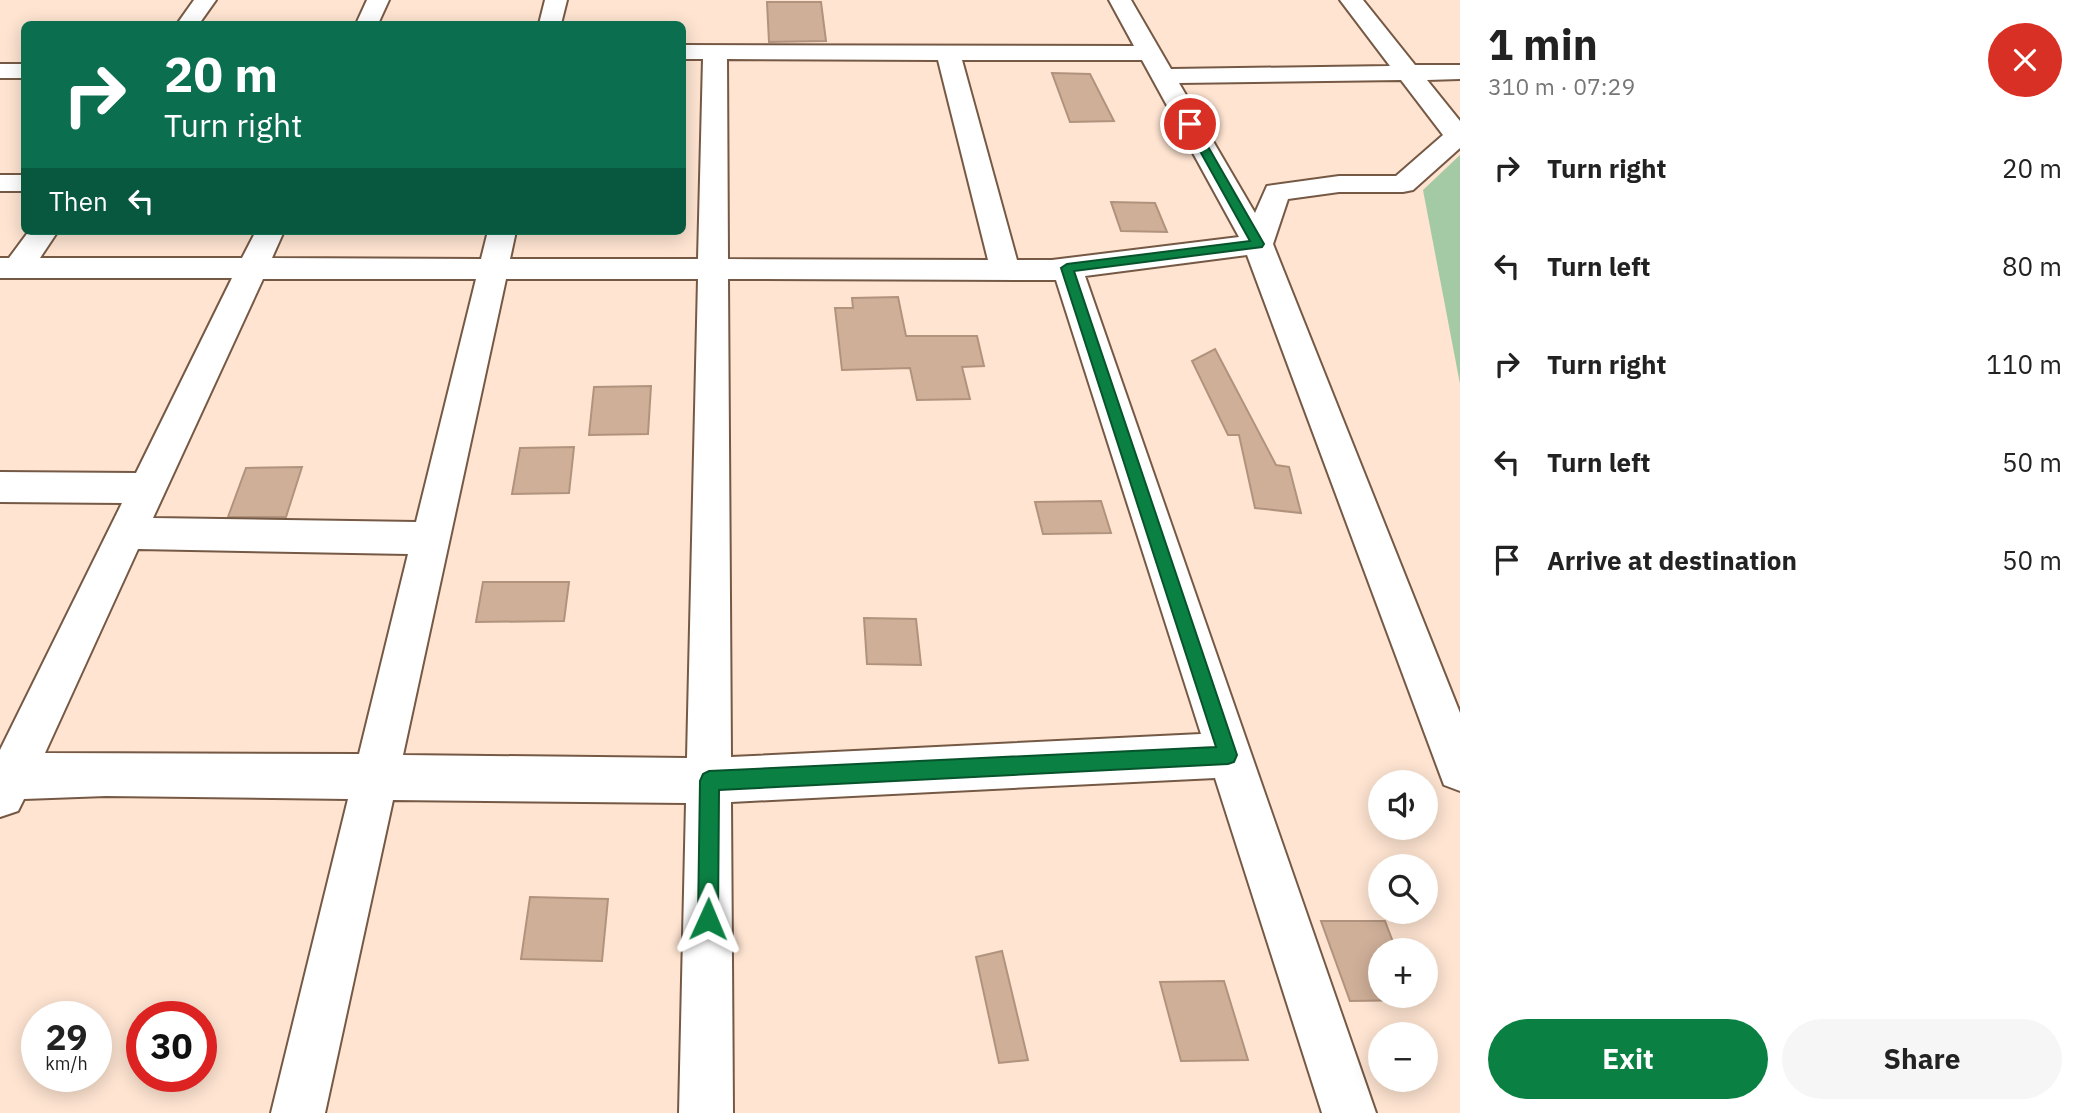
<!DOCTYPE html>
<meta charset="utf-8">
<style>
:root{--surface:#fff;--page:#f6f6f6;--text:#222;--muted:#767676;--accent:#0b8043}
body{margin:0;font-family:"IBM Plex Sans",sans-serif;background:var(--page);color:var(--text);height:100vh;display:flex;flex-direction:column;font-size:26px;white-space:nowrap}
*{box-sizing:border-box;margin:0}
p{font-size:23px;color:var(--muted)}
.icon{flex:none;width:38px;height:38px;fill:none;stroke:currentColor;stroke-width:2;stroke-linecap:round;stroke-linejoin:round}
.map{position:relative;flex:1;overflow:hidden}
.panel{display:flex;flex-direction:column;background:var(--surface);width:630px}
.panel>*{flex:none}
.guide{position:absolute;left:21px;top:21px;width:665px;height:214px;border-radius:10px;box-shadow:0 4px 18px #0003;background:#0b6e4f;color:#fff;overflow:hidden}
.buttons{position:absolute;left:1368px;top:770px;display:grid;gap:14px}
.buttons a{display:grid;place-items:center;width:70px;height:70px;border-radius:50%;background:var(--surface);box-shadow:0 4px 18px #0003;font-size:35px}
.speed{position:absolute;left:21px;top:1001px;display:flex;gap:14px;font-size:35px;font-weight:700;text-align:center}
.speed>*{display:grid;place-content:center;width:91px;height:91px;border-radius:50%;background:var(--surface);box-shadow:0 4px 18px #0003;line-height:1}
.speed small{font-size:18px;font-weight:400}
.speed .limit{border:10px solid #d22;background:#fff;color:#111}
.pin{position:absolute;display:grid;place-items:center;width:60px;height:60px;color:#fff;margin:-30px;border:4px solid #fff;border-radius:50%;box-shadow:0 2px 7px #0007}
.me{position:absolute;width:77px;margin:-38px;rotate:1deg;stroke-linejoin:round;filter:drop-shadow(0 0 5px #0008)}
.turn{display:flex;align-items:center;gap:24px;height:147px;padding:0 28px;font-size:32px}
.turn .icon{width:91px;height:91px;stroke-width:2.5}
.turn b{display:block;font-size:49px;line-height:60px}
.then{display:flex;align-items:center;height:66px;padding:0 28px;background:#0003;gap:14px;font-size:26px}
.round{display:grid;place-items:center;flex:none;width:74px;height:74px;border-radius:37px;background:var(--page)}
.headline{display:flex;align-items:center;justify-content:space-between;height:119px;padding:0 28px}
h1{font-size:42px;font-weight:700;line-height:52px}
.primary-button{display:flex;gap:14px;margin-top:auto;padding:14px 28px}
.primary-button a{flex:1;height:80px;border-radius:42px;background:var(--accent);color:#fff;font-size:28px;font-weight:700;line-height:80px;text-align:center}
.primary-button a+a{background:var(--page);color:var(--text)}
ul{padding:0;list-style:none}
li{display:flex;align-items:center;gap:21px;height:98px;padding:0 28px}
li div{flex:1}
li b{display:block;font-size:26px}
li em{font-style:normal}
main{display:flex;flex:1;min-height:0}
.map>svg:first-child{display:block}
</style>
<main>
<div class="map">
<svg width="1460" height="1113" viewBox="0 0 1460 1113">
<rect width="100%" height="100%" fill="#fee4d1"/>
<polygon fill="#a3caa4" points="1460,155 1460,384 1423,190"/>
<g fill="#cfaf98" stroke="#b1937d" stroke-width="2">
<polygon points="767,2 821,2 826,41 769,42"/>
<polygon points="1052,73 1090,74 1114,121 1070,122"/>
<polygon points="1111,202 1155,203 1167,232 1121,231"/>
<polygon points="898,297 906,336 977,336 984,366 962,367 970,399 917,400 910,368 842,370 835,308 853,308 852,298"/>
<polygon points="1215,349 1276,465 1289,467 1301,513 1255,508 1239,435 1228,435 1192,361"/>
<polygon points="651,386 648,434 589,435 594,387"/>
<polygon points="574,447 569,493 512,494 520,448"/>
<polygon points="302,467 286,517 228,517 246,468"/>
<polygon points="1101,501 1111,533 1043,534 1035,502"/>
<polygon points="483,582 569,582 564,621 476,622"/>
<polygon points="864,618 916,619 921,665 867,664"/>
<polygon points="530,897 608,899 602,961 521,959"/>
<polygon points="1321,921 1385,921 1396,950 1381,950 1381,996 1414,996 1416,1000 1350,1001"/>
<polygon points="1002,951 1028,1060 999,1063 976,957"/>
<polygon points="1224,981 1248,1060 1181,1061 1160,982"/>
</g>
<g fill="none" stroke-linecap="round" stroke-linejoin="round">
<defs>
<g id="minor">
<polygon points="194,0 216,0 199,24 177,24"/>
<polygon points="367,0 389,0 378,24 356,24"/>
<polygon points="545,0 567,0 561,24 539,24"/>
<path d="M 1109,0 L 1131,0 L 1171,69 L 1390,66 L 1340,0 L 1363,0 L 1415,65 L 1460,65 L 1460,79 L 1427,80 L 1460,121 L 1460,148 L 1413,190 L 1403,192 L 1339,192 L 1288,199 L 1273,244 L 1460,713 L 1460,791 L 1444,785 L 1438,769 L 1247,255 L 1085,276 L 1376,1113 L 1322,1113 L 1215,778 L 731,802 L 733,1113 L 679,1113 L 686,803 L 393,800 L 325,1113 L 271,1113 L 348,799 L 106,796 L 24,799 L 18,811 L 0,817 L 0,750 L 122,503 L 0,502 L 0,472 L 136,473 L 232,278 L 0,278 L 0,258 L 9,258 L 29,231 L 58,231 L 40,258 L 242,258 L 256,231 L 284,231 L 272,258 L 481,259 L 488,231 L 516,231 L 510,259 L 698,259 L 703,59 L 682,59 L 682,45 L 1134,46 ZM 727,59 L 938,60 L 988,260 L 728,259 ZM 962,60 L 1142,60 L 1239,237 L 1052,260 L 1017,260 ZM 1401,80 L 1443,135 L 1396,176 L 1339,176 L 1267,186 L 1255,213 L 1179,83 ZM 263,279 L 476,279 L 416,522 L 153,518 ZM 506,279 L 698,279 L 687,758 L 403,755 ZM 728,279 L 1056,280 L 1201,734 L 731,757 ZM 138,549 L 408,554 L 359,754 L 45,753 Z"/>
<rect x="0" y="64" width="24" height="14"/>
<rect x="0" y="175" width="24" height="16"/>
</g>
</defs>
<use href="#minor" stroke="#755945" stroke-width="4"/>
<use href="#minor" fill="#fff" fill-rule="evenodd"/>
</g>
<polygon fill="#0b8043" stroke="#07532c" stroke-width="2" points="1190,121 1195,124 1264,244 1262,247 1074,271 1237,755 1234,762 1228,764 719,790 718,919 715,926 708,929 701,926 698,919 700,781 703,774 709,771 1216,747 1061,268 1067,264 1250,241 1185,124"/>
</svg>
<div class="buttons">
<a><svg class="icon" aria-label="sound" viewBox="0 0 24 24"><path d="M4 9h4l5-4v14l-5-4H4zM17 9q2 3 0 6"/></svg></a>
<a><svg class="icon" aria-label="search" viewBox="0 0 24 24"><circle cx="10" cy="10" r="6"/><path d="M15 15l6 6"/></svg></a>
<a>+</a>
<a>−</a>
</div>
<div class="speed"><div>29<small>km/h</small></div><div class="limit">30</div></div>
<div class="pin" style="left:1190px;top:124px;background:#d93025"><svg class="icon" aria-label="arrive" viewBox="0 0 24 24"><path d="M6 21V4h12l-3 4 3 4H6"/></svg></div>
<svg class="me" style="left:708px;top:919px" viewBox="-20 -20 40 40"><path d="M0-17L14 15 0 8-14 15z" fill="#0b8043" stroke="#fff" stroke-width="4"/></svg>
<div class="guide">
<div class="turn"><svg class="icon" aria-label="right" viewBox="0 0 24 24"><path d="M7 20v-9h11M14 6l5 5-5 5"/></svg><div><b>20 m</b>Turn right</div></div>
<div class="then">Then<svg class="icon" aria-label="left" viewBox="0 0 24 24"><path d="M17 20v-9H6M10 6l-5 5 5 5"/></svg></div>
</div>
</div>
<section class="panel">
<div class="headline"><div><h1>1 min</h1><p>310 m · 07:29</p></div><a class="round" style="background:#d93025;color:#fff"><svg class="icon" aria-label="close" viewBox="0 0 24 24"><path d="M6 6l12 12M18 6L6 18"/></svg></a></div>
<ul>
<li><svg class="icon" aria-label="right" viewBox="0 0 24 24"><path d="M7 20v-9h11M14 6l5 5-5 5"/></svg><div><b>Turn right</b></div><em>20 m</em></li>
<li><svg class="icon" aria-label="left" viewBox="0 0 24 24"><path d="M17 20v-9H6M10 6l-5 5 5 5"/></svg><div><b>Turn left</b></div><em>80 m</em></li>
<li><svg class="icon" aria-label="right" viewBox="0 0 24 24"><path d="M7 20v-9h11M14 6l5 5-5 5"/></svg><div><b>Turn right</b></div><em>110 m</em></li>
<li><svg class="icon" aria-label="left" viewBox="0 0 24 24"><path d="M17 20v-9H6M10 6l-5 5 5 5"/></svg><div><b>Turn left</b></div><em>50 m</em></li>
<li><svg class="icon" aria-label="arrive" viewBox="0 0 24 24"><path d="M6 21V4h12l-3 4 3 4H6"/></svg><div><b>Arrive at destination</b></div><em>50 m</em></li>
</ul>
<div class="primary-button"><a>Exit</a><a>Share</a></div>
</section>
</main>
